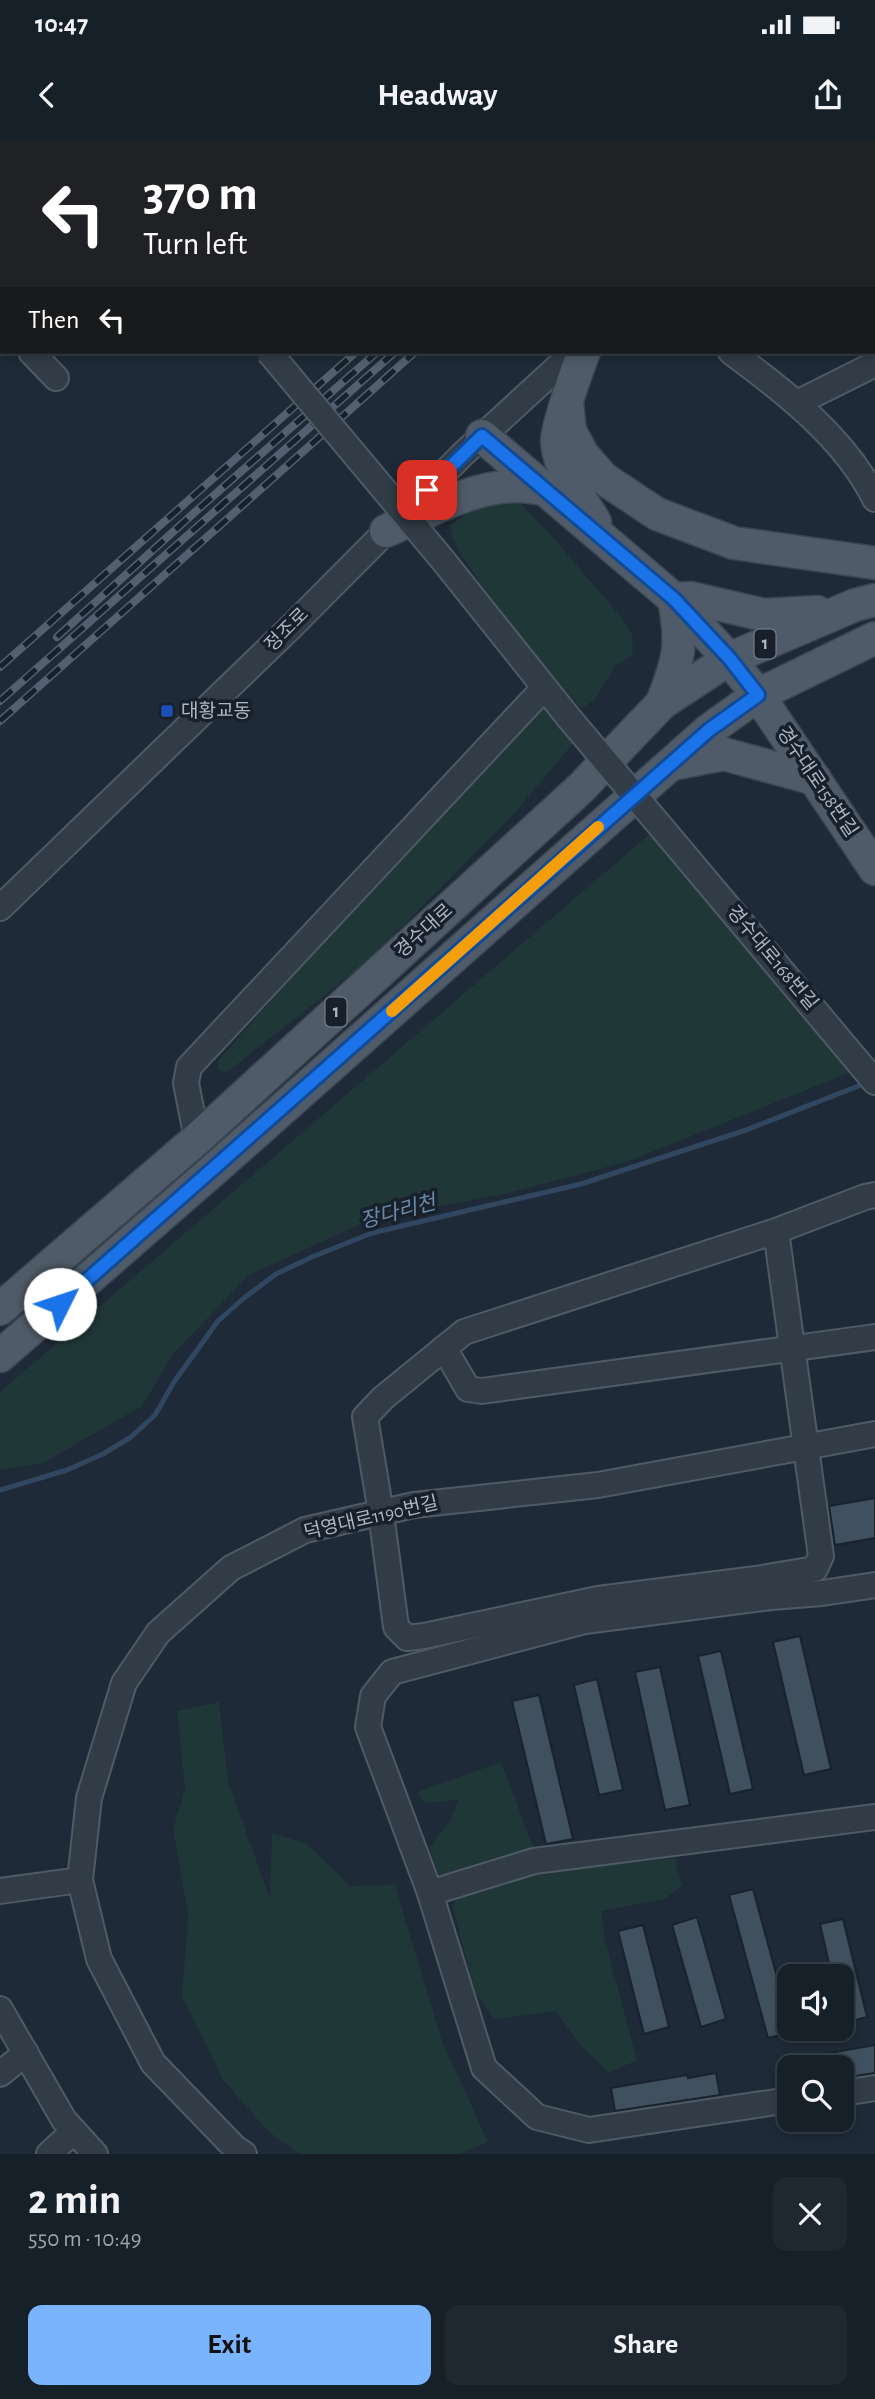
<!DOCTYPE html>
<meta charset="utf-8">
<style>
:root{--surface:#162029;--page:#1f2831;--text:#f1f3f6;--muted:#9ea3a8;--line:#353e46;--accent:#79b4fc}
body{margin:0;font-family:"Alegreya Sans","Noto Sans KR",sans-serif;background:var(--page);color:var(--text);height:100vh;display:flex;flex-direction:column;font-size:26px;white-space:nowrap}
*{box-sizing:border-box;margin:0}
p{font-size:23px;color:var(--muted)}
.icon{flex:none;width:38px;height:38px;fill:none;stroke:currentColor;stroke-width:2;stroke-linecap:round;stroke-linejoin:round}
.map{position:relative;height:2014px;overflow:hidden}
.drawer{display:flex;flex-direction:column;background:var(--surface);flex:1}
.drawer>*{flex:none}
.banner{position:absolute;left:0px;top:0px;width:875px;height:214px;box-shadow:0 4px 10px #0003,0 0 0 2px var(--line);background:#202124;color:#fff;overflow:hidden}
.buttons{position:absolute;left:777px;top:1824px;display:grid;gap:14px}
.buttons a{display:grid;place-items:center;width:77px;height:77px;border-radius:14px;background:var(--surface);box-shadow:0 4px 10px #0003,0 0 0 2px var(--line);font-size:35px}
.pin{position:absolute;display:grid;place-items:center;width:60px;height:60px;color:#fff;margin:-30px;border-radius:14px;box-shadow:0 4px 10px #0006}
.me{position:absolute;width:77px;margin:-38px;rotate:49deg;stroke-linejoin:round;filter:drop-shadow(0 0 5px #0008)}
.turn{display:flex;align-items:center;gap:24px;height:147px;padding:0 28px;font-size:32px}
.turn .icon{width:91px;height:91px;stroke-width:2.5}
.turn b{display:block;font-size:49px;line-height:60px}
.then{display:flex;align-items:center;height:66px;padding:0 28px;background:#0003;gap:14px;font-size:26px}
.round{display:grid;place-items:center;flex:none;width:74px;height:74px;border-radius:14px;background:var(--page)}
.overview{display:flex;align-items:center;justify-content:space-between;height:119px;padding:0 28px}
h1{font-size:42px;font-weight:600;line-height:52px}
.button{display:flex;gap:14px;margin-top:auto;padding:14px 28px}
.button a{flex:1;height:80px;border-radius:14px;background:var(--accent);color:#111;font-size:28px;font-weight:600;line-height:80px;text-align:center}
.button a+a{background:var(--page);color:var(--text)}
.status{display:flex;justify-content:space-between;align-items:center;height:49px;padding:0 35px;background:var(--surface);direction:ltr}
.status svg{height:19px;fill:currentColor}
header{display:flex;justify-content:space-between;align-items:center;height:91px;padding:0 28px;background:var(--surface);font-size:32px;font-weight:600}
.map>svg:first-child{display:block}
</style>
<div class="status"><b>10:47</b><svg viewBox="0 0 49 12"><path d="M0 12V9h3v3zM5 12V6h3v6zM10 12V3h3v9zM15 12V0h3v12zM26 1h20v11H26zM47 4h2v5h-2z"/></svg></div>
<header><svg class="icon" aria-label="back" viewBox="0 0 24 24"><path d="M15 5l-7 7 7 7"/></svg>Headway<svg class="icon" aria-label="share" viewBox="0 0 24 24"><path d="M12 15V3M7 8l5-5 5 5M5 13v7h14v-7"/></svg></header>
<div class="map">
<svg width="875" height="2014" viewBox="0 0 875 2014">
<rect width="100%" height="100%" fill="#1e2a37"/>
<g fill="#203738">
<polygon points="496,360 519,362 551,395 621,477 632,494 633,514 615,526 594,561 581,568 512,488 457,409 448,386 471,371"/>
<polygon points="545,561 575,601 512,676 368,821 226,933 217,929 219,920 435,673"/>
<polygon points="651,693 851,932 629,1021 510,1053 374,1078 249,1135 173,1214 142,1266 43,1323 0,1330 0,1252"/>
<polygon points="219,1562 228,1641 270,1759 272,1693 307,1704 350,1746 395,1745 442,1901 488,2002 460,2014 299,2014 268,1991 223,1940 182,1856 188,1774 173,1689 185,1648 177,1571"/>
<polygon points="501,1622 533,1707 441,1741 429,1708 451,1680 458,1660 424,1663 417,1652"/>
<polygon points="675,1718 682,1745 665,1759 601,1771 605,1800 637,1920 609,1933 580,1905 556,1871 494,1879 475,1852 453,1768 457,1754 538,1733"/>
</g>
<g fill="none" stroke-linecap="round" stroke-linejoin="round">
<polyline stroke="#30475f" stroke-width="5" points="0,1350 67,1330 103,1314 131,1297 155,1275 174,1242 218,1181 244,1158 276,1134 312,1117 372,1093 581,1044 746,990 866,943"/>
</g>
<g fill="#41505f" stroke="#19232e" stroke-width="2">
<polygon points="875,1358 875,1398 835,1405 829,1366"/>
<polygon points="800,1496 831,1629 804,1635 773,1502"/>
<polygon points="721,1511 753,1649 730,1654 698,1516"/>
<polygon points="660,1527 690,1665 665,1670 635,1532"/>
<polygon points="597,1539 623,1650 599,1655 574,1545"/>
<polygon points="539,1555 573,1699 546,1704 512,1561"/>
<polygon points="753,1749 789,1881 789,1888 792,1892 768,1898 729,1755"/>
<polygon points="697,1777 726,1879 701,1887 672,1785"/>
<polygon points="843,1779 867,1877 844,1883 842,1836 832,1836 820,1784"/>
<polygon points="643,1785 669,1887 644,1894 618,1791"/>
<polygon points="875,1905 875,1933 842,1938 842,1927 791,1927 790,1920"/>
<polygon points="716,1933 720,1955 615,1971 611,1948 687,1935 688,1938"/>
</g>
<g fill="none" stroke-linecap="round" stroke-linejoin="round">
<defs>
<g id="minor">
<polyline points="63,2 64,0"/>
<polyline points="797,2 799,0"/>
<polyline points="0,8 2,9"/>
<polyline points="873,15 875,17"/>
<polyline points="0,78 2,76"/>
<polyline points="873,101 875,100"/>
<polyline points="0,178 2,180"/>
<polyline points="31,212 56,238"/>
<path d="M 731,212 C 784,251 845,298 875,359"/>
<polyline points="797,263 875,224"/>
<polyline points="442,419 569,578"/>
<polyline points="667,694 875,942"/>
<polyline points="0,768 290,488 464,313 574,212"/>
<polyline points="197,999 186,943 189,927 544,548"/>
<polyline points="776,1091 821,1416 815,1429 756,1439 598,1459 424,1496 407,1498 396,1487 381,1373 365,1277 383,1258 464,1192 776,1091 865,1057 875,1055"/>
<polyline points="444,1208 468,1249 482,1251 875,1197"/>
<polyline points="0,1751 80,1740"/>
<polyline points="430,1753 368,1587 373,1556 392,1532 585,1481 771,1457 822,1453 875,1445"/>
<polyline points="0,1869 64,1980 95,2014"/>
<polyline points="0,1934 26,1913"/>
<polyline points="842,1953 875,1948"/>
<polyline points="789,1960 589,1990 537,1977 484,1928 430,1753 534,1721 875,1677"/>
<polyline points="49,2014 74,1991"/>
<polyline points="244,2014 235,2008 153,1923 99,1819 80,1740 89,1658 124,1543 158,1493 231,1428 305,1390 414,1365 598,1345 875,1294"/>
</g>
<g id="major">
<path d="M 584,212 C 578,227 556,289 557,302 C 559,330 581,359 595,382"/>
<polyline points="567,264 570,291 583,315 603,338 657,374 734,403 875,423"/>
<polyline points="482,296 674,459 729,519 758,555 875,729"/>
<path d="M 386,391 C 427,373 471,346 517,346 C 526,346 536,348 545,349"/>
<polyline points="674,459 691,458 764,475 817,472"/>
<path d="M 662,563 C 679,519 683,506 674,459"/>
<polyline points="672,624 724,614 815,639"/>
<polyline points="0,1169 197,999 581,648 662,563 729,519 855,465 875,460"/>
<polyline points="0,1216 218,1026 709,590 758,555 875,498"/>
</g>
</defs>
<use href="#minor" stroke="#4f5a66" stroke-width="28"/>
<use href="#major" stroke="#3b4551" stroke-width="35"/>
<use href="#minor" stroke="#323c47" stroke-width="24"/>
<use href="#major" stroke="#4f5b68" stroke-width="32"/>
<defs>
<g id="rail">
<polyline points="594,2 596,0"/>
<polyline points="616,2 618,0"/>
<polyline points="634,2 636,0"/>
<polyline points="653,2 655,0"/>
<polyline points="57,497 195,372 377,212"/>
<polyline points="0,527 356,212"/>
<polyline points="0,561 395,212"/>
<polyline points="0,581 415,212"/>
</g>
</defs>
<use href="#rail" stroke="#53606f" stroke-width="8"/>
<use href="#rail" stroke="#18212b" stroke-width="5" stroke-dasharray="16" stroke-linecap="butt"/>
<defs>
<g id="minor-bridge">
<polyline points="269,212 442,419"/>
<polyline points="569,578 667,694"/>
</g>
</defs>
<use href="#minor-bridge" stroke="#4f5a66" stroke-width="28" stroke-linecap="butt"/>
<use href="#minor-bridge" stroke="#323c47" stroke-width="24"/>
</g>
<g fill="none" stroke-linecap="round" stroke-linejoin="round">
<defs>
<polyline id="route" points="60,1164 709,590 758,555 730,519 674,459 482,296 427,350"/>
</defs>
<use href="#route" stroke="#114b97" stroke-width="18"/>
<use href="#route" stroke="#1a73e8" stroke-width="12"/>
<polyline stroke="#f59e0b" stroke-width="12" points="392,871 598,687"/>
</g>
<rect fill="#1a4fb4" stroke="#18212b" stroke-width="2.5" x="160" y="564" width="14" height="14" rx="3.5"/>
<g text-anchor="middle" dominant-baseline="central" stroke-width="7" stroke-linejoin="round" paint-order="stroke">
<g fill="#18212b" stroke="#808a97" stroke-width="2">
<rect x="754.5" y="489.5" width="21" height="29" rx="5"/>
<rect x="325.5" y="857.5" width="21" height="29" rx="5"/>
</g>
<g font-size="18" font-weight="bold" fill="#acb7c5">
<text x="765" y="504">1</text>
<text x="336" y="872">1</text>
</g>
<g font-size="19" fill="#acb7c5" stroke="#18212b">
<text transform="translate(287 490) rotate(-45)">정조로</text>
<text transform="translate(817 642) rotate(56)">경수대로158번길</text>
<text transform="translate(424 791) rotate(-42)">경수대로</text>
<text transform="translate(772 818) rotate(50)">경수대로168번길</text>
<text transform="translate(371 1378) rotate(-13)">덕영대로1190번길</text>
</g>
<g font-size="19" fill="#acb7c5" stroke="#18212b" text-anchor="start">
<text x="181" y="571">대황교동</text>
</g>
<g font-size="21" font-style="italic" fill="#6a8aaa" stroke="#18212b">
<text transform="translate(398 1072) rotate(-15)">장다리천</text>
</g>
</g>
</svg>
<div class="buttons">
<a><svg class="icon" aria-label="sound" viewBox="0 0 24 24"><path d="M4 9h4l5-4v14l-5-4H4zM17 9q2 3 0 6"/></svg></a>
<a><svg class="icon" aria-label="search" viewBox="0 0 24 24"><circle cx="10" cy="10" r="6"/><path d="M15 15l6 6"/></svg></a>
</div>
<div class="pin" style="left:427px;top:350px;background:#d93025"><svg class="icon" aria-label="arrive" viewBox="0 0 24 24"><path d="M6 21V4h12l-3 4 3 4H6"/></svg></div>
<svg class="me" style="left:60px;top:1164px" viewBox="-20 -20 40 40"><circle r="19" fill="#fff"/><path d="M0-13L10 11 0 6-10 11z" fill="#1a73e8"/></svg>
<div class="banner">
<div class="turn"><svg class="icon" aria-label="left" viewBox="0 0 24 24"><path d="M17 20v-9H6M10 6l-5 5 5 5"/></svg><div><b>370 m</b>Turn left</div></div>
<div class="then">Then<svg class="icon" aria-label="left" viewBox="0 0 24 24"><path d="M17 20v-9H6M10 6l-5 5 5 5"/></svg></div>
</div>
</div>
<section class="drawer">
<div class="overview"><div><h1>2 min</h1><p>550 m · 10:49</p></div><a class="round"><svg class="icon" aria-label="close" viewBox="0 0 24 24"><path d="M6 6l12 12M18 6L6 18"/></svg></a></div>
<div class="button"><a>Exit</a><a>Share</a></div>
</section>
